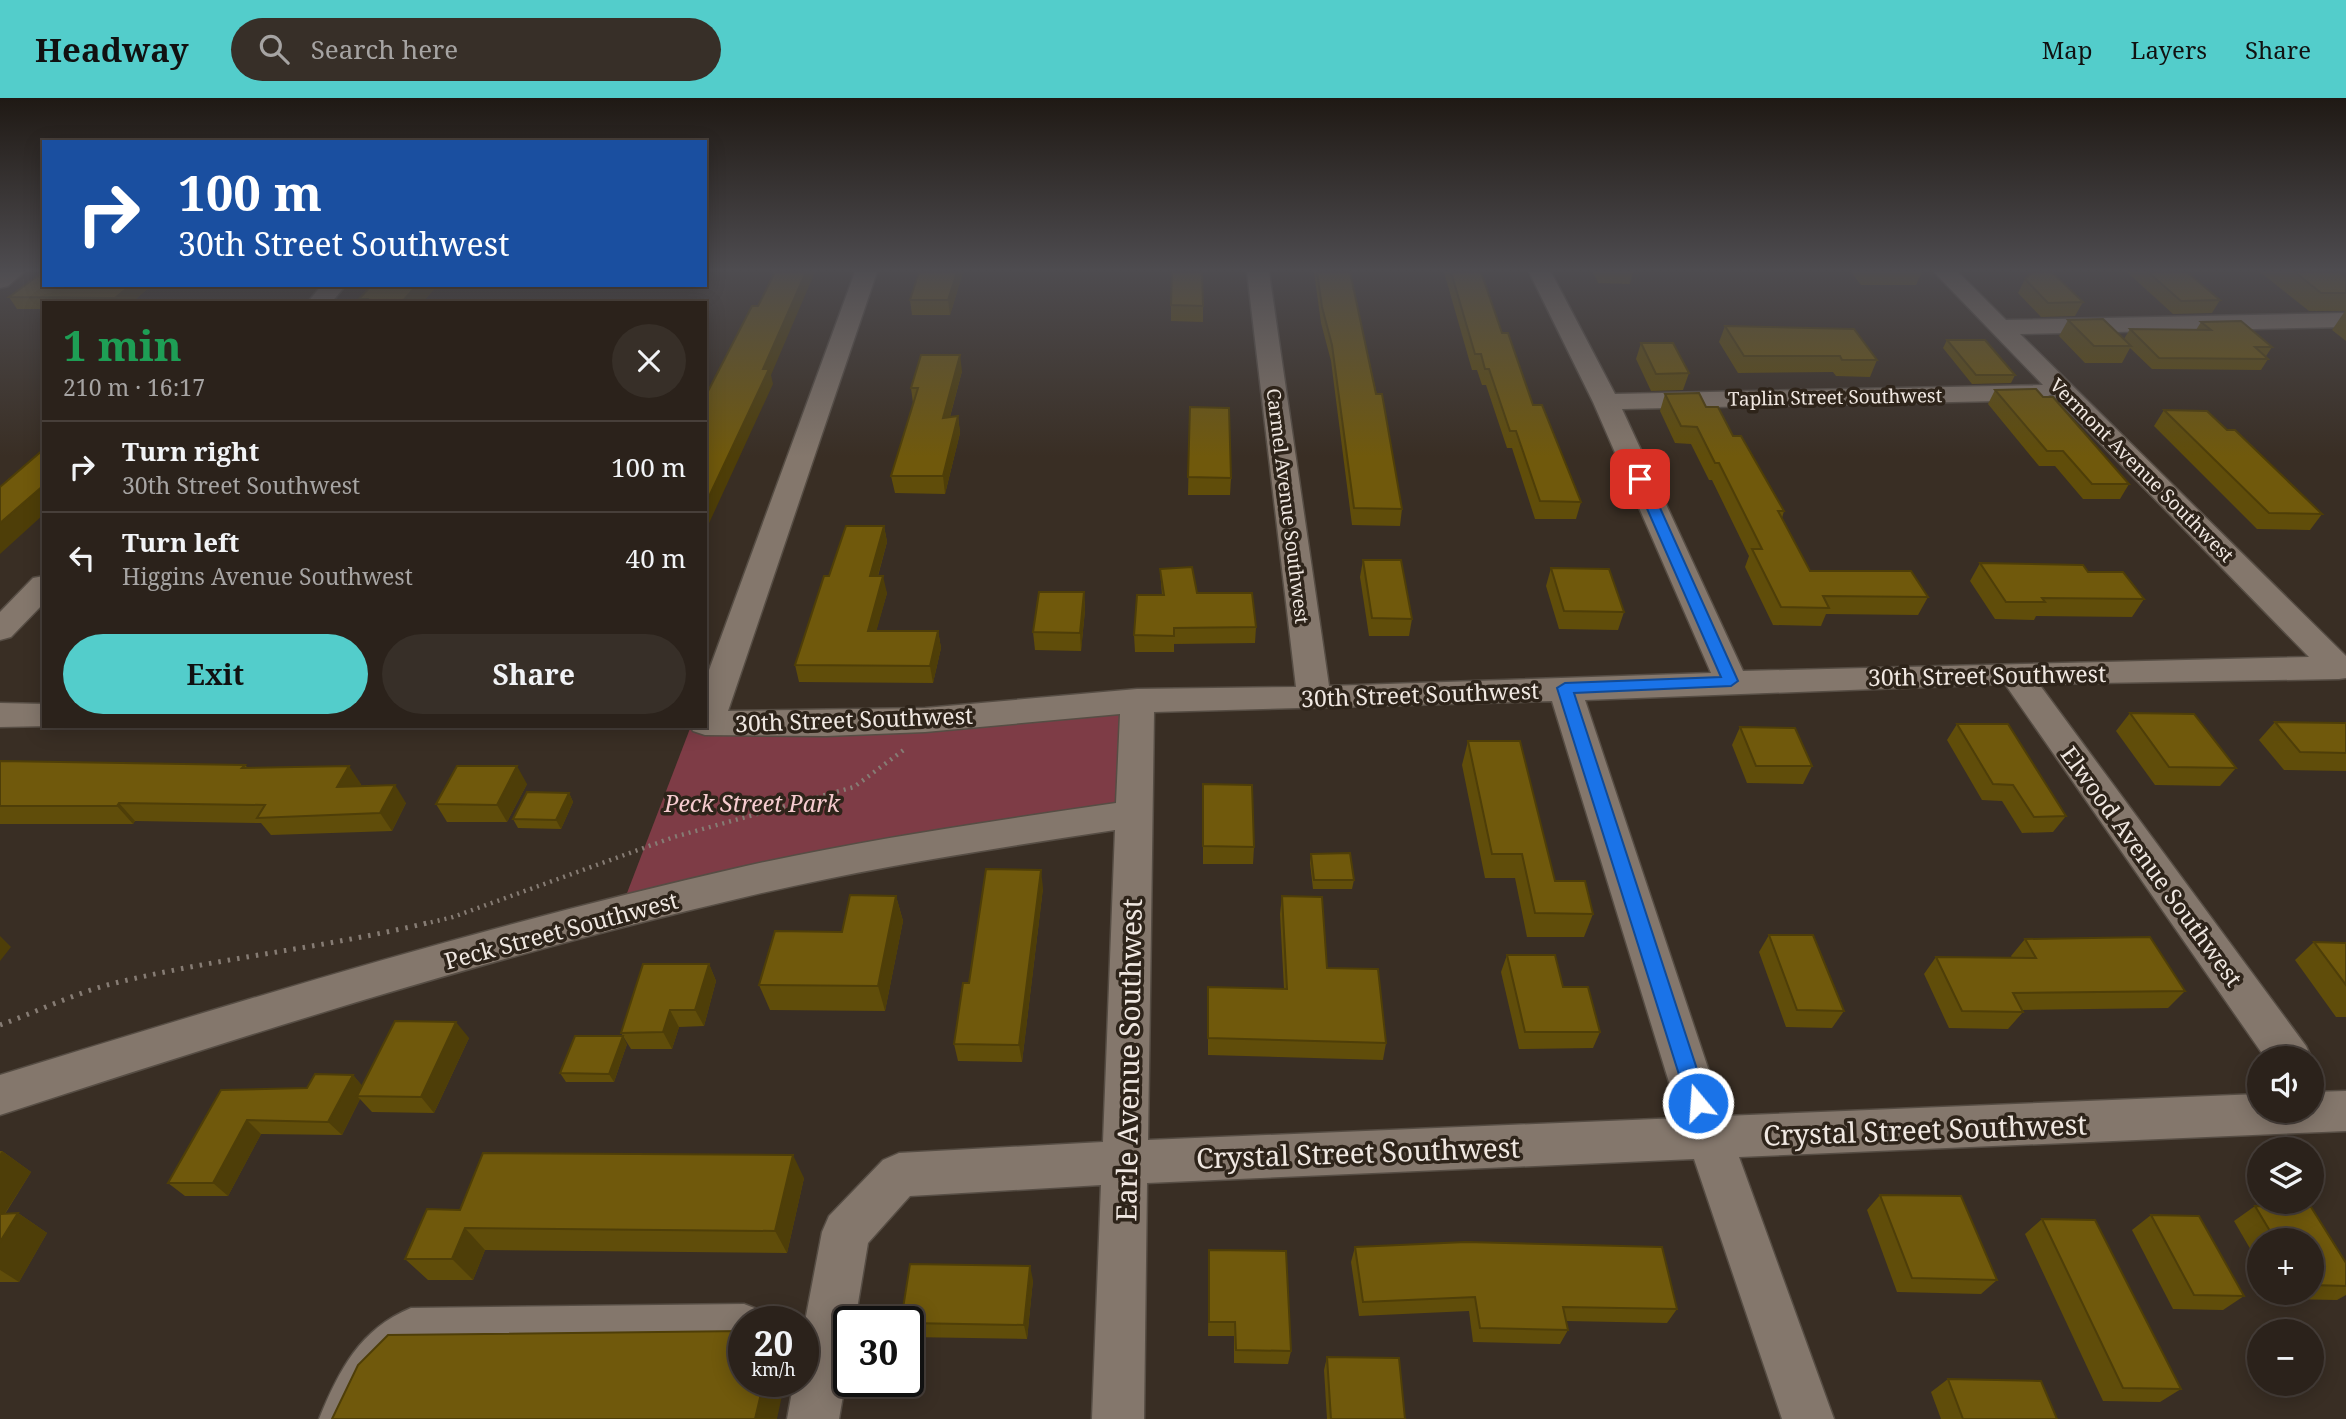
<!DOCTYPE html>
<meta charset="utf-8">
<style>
:root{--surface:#2b221b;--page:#372f28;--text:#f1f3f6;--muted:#a6a4a3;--line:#473f3a;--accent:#53cdcb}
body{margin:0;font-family:"Noto Serif",serif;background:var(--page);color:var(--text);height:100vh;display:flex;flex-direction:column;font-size:26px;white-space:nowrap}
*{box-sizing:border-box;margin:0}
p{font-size:23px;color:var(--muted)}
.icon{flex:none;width:38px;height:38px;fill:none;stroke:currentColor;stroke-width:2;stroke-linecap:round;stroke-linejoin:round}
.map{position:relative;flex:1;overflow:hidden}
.drawer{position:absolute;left:42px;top:203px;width:665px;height:427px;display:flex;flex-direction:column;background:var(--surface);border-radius:0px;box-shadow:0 4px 18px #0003,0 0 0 2px var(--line)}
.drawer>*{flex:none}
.guide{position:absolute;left:42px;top:42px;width:665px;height:147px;border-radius:0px;box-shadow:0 4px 18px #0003,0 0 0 2px var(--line);background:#1a4fa0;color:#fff;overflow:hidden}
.fabs{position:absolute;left:2247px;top:948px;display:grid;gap:14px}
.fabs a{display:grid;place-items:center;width:77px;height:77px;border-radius:50%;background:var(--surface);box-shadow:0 4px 18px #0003,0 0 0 2px var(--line);font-size:35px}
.speed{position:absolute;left:728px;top:1208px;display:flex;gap:14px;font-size:35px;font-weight:700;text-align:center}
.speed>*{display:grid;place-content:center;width:91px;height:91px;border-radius:50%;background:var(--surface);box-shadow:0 4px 18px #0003,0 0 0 2px var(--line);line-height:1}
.speed small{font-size:18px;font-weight:400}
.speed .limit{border:4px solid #111;border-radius:10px;background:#fff;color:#111}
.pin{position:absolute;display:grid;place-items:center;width:60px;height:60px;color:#fff;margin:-30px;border-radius:14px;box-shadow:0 4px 10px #0006}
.me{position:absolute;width:77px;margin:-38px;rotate:342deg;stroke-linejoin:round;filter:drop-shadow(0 0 5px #0008)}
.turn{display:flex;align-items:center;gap:24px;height:147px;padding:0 21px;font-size:32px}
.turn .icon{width:91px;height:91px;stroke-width:2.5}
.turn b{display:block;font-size:49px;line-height:60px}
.round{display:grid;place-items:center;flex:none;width:74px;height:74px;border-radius:37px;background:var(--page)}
.summary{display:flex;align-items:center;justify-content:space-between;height:119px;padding:0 21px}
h1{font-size:42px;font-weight:700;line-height:52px;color:#1e9e55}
.action{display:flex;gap:14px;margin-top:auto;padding:14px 21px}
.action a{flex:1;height:80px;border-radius:42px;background:var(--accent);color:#111;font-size:28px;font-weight:700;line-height:80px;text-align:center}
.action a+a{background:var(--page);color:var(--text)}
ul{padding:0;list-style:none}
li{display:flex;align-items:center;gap:21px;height:91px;padding:0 21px;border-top:2px solid var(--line)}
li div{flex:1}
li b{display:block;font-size:26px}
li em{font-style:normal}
header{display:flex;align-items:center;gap:42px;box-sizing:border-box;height:98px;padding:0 35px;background:var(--accent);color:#111}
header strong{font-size:33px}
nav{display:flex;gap:38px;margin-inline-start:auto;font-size:24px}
.search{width:490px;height:63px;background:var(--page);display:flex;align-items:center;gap:18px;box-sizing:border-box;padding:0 24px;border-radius:38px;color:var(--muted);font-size:26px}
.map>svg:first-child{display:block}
</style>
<header>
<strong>Headway</strong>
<div class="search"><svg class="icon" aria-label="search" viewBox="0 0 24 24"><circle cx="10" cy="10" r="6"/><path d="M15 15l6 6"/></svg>Search here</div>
<nav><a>Map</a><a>Layers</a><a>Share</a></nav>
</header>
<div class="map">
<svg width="2346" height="1321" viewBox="0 0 2346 1321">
<rect width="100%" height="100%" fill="#392e24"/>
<polygon fill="#7e3c46" points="1137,603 1133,716 619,816 691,628"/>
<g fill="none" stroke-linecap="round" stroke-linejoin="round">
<defs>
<g id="minor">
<polygon points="0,174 24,174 8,188 0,190"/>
<path d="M 855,174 L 877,174 L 728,613 L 925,610 L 1137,591 L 1296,589 L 1247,174 L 1269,174 L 1329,588 L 1711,575 L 1593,304 L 1529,174 L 1551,174 L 1615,296 L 2043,287 L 1934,174 L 1958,174 L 2006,222 L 2346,215 L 2346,229 L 2020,236 L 2346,558 L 2346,580 L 2339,581 L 2039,586 L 2306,948 L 2312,961 L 2312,963 L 2266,961 L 2005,586 L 1585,602 L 1724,1018 L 2259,996 L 2259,1013 L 2312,1013 L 2312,994 L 2346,993 L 2346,1033 L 1739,1059 L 1834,1321 L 1782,1321 L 1694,1061 L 1147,1085 L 1144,1321 L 1092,1321 L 1101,1087 L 910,1098 L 868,1145 L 855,1223 L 849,1223 L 849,1263 L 839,1321 L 787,1321 L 794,1283 L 803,1283 L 803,1234 L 822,1134 L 829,1118 L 883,1062 L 899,1055 L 1103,1044 L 1115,732 C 991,751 867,770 745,799 C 493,858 246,937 0,1017 L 0,977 C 247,901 494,825 746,768 C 868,741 992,723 1116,705 L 1120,616 L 925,634 L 826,638 L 705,637 L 693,633 L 690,628 L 705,628 L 705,583 ZM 2052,296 L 2309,559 L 1743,573 L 1622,311 L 2040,302 ZM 1552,603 L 1680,1020 L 1148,1042 L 1154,614 Z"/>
<polygon points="322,187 346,187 331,205 307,205"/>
<polygon points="44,478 44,505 11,539 0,542 0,514 33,480"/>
<polygon points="0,605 44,606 44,628 49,628 0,629"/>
<path d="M 744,1206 L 762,1213 L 766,1223 L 744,1223 L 744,1256 L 418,1260 L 388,1290 L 372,1321 L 319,1321 C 339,1272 360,1231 411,1210 Z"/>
</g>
</defs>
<use href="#minor" stroke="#564d44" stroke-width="3"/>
<polyline stroke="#867c74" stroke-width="4.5" stroke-dasharray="2 5" stroke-linecap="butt" points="424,826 453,819 674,739 854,689 905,651"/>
<path stroke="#867c74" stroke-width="5" stroke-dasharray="2.5 7" stroke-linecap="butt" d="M 0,927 C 36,914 73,896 111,886 C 216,860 325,850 431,824"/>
<use href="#minor" fill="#84776c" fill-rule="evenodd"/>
</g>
<g fill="#604d0a">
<polygon points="919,174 963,174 950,217 912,217 910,202"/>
<polygon points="1314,174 1350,174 1402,411 1400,428 1352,427 1331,263 1321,225"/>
<polygon points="1444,174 1481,174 1502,235 1533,307 1581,404 1576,421 1535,421 1512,350 1507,350 1486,287 1482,287 1477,272 1472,272"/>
<polygon points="1593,174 1633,174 1630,186 1598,185"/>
<polygon points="1851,174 1922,174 1916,187 1861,187"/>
<polygon points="2127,174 2187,174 2220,202 2212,215 2173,216"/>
<polygon points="2260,174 2339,174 2346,179 2346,213 2309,213"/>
<polygon points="2025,181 2083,204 2075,218 2041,219 2018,195"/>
<polygon points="152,187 131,205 44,205 44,211 17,211 9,199"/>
<polygon points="1171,207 1203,208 1203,224 1171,223"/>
<polygon points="2345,213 2346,213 2346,243 2332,232"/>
<polygon points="2068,222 2124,241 2130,231 2196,232 2201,224 2272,249 2266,258 2268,261 2261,272 2152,271 2130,250 2122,265 2085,265 2059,238"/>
<polygon points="1725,228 1877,262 1870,279 1836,278 1833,274 1738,275 1719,244"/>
<polygon points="1947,242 2015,277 2011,285 1972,286 1943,250"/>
<polygon points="1641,245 1689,275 1683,292 1651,293 1636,261"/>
<polygon points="962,273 950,319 958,318 960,335 945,396 895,395 891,378 913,305 911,290"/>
<polygon points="1995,292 2129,386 2120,401 2083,401 2055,368 2039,368 1988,306"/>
<polygon points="1665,296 1706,309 1733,338 1784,413 1782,420 1810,473 1928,499 1918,517 1826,516 1821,528 1773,527 1745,469 1749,458 1712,382 1709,382 1691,346 1675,345 1660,313"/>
<polygon points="1190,309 1231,380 1230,397 1188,397"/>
<polygon points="2164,312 2227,332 2322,416 2310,432 2257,431 2154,328"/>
<polygon points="884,428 887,444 878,478 887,495 876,533 938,533 941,550 933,585 799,584 795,567 829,478"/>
<polygon points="1363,462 1412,521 1409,538 1369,538 1360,479"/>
<polygon points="1980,465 2088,474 2144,501 2132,519 2036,518 2034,522 1995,521 1970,483"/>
<polygon points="1551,470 1624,514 1618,532 1559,531 1546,488"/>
<polygon points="1160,471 1197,495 1256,529 1255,545 1174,546 1174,554 1135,554 1134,537 1162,497"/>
<polygon points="1084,494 1085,512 1081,553 1035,552 1033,534"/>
<polygon points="2130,615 2236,670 2220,688 2155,687 2116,633"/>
<polygon points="2275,624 2346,625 2346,673 2284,672 2259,642"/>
<polygon points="1957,626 2066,718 2053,734 2022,735 2002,703 1982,702 1947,642"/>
<polygon points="1740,629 1812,668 1803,686 1747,685 1732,647"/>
<polygon points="1468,643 1555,783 1593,816 1584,839 1527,839 1515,780 1485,780 1462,667"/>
<polygon points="0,663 245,667 248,670 361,686 360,688 406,705 392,733 271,737 261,725 135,723 133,726 0,726"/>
<polygon points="527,686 507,724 447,724 436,706"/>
<polygon points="1203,686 1254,749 1253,766 1203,766"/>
<polygon points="569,695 573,704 561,731 518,730 513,721"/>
<polygon points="1311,756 1354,782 1352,791 1313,791 1310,765"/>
<polygon points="1043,790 1022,964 958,963 954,946 969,885"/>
<polygon points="896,798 903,823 885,913 770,912 759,887"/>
<polygon points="1282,798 1327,870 1386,945 1383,962 1208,957 1208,889 1284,891 1280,816"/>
<polygon points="1769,837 1844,913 1832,930 1786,929 1759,854"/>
<polygon points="2025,841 2185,893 2168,910 2022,912 2023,914 2008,931 1949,930 1924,876 1936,859 2012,860 2011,858"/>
<polygon points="2314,844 2346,845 2346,919 2336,919 2295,862"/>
<polygon points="1507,857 1563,889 1600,934 1593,950 1519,951 1501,874"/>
<polygon points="709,866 716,883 704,928 679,929 672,951 631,951 621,935"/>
<polygon points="469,940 434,1015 372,1014 360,1001 342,1037 261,1036 228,1098 185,1098 168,1085 221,992 307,990 353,977 362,988"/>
<polygon points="627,946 614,984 566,984 560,975"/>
<polygon points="0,1053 2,1053 31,1074 5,1116 18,1115 47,1135 19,1184 0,1184"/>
<polygon points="804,1080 787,1155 485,1152 473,1182 428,1182 405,1161 460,1112"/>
<polygon points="1880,1097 1997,1182 1981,1196 1897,1194 1867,1112"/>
<polygon points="2255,1108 2311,1109 2346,1165 2346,1197 2337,1202 2279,1201 2276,1195 2312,1195 2312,1143 2259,1143 2259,1166 2234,1123"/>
<polygon points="2151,1117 2244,1198 2223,1212 2173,1211 2132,1132"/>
<polygon points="2042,1121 2181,1291 2160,1304 2103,1303 2025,1136"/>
<polygon points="1355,1149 1677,1211 1667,1225 1566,1223 1568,1232 1560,1246 1473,1244 1469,1213 1359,1218 1351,1164"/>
<polygon points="1209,1152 1291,1253 1288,1266 1234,1265 1234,1238 1208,1238"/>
<polygon points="1033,1182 1027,1241 908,1239 908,1223"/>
<polygon points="1327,1259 1405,1321 1327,1321 1324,1272"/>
<polygon points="1948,1281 2057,1321 1941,1321 1931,1294"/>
</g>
<g fill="#4e3e08">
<polygon points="806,174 815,174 771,277 773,286 705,434 705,407 763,271"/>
<polygon points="957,174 963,174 950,217 948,202"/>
<polygon points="131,187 152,187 131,205 118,205 115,200"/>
<polygon points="417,187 438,187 422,205 401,205"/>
<polygon points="960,257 962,273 945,337 943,320"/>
<polygon points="958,318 960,335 945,396 943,378"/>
<polygon points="44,387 44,416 0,456 0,425"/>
<polygon points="884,428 887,444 873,495 870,478"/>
<polygon points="883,478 887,495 872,549 868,533"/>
<polygon points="1084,494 1085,512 1081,553 1080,535"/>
<polygon points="938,533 941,550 933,585 930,568"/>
<polygon points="349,668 361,686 350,706 337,689"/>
<polygon points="517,668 527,686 507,724 497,707"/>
<polygon points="395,687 406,705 392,733 380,715"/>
<polygon points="569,695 573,704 561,731 556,722"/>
<polygon points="119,705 135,723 133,726 117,708"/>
<polygon points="1041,772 1043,790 1022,964 1019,947"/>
<polygon points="896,798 903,823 885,913 878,888"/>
<polygon points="0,838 11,849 0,863"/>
<polygon points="709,866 716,883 704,928 695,912"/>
<polygon points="670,912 679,929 672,951 663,934"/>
<polygon points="456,924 469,940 434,1015 421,999"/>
<polygon points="623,938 627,946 614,984 609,976"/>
<polygon points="353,977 365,991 357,998 360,1001 342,1037 328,1024"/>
<polygon points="247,1022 261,1036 228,1098 213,1085"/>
<polygon points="2,1053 31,1074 0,1123 0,1056"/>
<polygon points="793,1057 804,1080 787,1155 775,1133"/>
<polygon points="18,1115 47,1135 19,1184 0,1172 0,1144"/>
<polygon points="465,1130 485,1152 473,1182 452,1161"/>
<polygon points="1030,1168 1033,1182 1027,1241 1024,1227"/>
<polygon points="764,1283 785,1283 777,1321 755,1321"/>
</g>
<g fill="#70590c" stroke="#4e3e08" stroke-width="2">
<polygon points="43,174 44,174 44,187 131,187 115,200 9,199"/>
<polygon points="775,174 806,174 763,271 769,271 705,407 705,299 752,208 758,208"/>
<polygon points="919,174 957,174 948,202 910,202"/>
<polygon points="1172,174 1202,174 1203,208 1171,207"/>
<polygon points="1317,174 1350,174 1376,296 1382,296 1402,411 1354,410 1332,247 1322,209"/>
<polygon points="1451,174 1481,174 1502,235 1508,235 1533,307 1542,307 1581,404 1540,403 1516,333 1510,333 1489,271 1485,271 1481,256 1475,256"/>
<polygon points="2032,174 2052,174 2083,204 2048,205 2025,181"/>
<polygon points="2148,174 2187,174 2220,202 2181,203"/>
<polygon points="2295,174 2339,174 2346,179 2346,195 2321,195"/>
<polygon points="372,187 417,187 401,205 363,205 367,201 359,201"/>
<polygon points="2103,221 2131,248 2094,248 2068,222"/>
<polygon points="2241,223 2272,249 2255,249 2268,261 2159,260 2130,231 2211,232 2201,224"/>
<polygon points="1725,228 1854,231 1877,262 1842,262 1840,258 1744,258"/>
<polygon points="1947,242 1985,242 2015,277 1976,277"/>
<polygon points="1641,245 1673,245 1689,275 1656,276"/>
<polygon points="921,257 960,257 943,320 958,318 943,378 891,378 918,290 911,290"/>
<polygon points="2036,291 2043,299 2053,299 2129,386 2092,386 2063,353 2047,353 1995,292"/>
<polygon points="1699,295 1706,309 1718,309 1733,338 1741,338 1784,413 1778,413 1810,473 1911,473 1928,499 1823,498 1829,510 1781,509 1752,451 1762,451 1719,365 1715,365 1697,329 1681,328 1665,296"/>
<polygon points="1190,309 1229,310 1231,380 1188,379"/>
<polygon points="2164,312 2207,313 2227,332 2235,332 2322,416 2269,415"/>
<polygon points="44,351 44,387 0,425 0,389"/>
<polygon points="846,428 884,428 870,478 883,478 868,533 938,533 930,568 795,567 824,478 829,478"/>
<polygon points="1363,462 1401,462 1412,521 1372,520"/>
<polygon points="1980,465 2083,467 2088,474 2123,474 2144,501 2042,500 2045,504 2006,504"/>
<polygon points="1192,469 1197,495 1252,495 1256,529 1174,530 1174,538 1134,537 1137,497 1164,497 1160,471"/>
<polygon points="1551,470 1609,471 1624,514 1564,513"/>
<polygon points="1039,494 1084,494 1080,535 1033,534"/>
<polygon points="2130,615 2194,616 2236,670 2169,669"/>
<polygon points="2275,624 2346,625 2346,655 2300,654"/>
<polygon points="1957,626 2008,626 2066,718 2034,719 2013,687 1993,686"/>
<polygon points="1740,629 1795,630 1812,668 1756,668"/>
<polygon points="1468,643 1520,643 1555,783 1585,783 1593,816 1535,815 1522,756 1492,756"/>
<polygon points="0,663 245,667 242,670 349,668 337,689 395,687 380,715 257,720 265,707 119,705 117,708 0,708"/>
<polygon points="457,668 517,668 497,707 436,706"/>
<polygon points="1203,686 1252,687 1254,749 1203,748"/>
<polygon points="527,694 569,695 556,722 513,721"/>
<polygon points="1350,755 1354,782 1314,782 1311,756"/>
<polygon points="986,771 1041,772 1019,947 954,946 963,885 969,885"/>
<polygon points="850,797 896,798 878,888 759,887 775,833 842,834"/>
<polygon points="1282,798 1322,799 1327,870 1378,871 1386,945 1208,940 1208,889 1287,891"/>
<polygon points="1769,837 1813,837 1844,913 1797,912"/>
<polygon points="2150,839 2185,893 2013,895 2023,914 1962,913 1936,859 2036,860 2025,841"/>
<polygon points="2314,844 2346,845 2346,887"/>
<polygon points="1507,857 1555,857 1563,889 1588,889 1600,934 1525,934"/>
<polygon points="643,866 709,866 695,912 670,912 663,934 621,935"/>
<polygon points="395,923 456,924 421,999 357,998"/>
<polygon points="575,938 623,938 609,976 560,975"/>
<polygon points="315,976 353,977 328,1024 247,1022 213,1085 168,1085 221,992 307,990"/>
<polygon points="483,1055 793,1057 775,1133 465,1130 452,1161 405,1161 427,1111 460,1112"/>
<polygon points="1880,1097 1961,1098 1997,1182 1912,1180"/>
<polygon points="2255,1108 2311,1109 2346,1165 2346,1188 2312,1187 2312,1143 2276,1143"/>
<polygon points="18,1115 0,1144 0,1116"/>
<polygon points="2151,1117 2199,1118 2244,1198 2194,1197"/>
<polygon points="2042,1121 2095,1122 2181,1291 2123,1290"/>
<polygon points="1466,1144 1662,1149 1677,1211 1563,1209 1568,1232 1480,1230 1475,1199 1363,1204 1355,1149"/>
<polygon points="1209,1152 1286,1153 1291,1253 1236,1252 1235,1224 1209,1224"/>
<polygon points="910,1166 1030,1168 1024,1227 908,1225 908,1223 901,1223"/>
<polygon points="744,1233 744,1283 764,1283 755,1321 332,1321 358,1267 388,1237"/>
<polygon points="1327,1259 1399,1260 1405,1321 1331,1321"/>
<polygon points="1948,1281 2041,1283 2057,1321 1963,1321"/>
</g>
<linearGradient id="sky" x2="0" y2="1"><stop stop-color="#1f1914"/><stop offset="0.48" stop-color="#4e4c50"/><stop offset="1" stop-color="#4e4c50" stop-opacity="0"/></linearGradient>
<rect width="2346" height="359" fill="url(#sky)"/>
<polygon fill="#1a73e8" stroke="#114b97" stroke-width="2" points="1640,377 1647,381 1738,583 1731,588 1574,595 1708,1005 1705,1011 1698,1014 1691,1011 1688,1005 1557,590 1565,585 1721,579 1634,381"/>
<g text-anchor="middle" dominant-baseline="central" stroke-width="7" stroke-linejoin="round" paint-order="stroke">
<g font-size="19" fill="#f0e8e2" stroke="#2e241a">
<text transform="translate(1835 299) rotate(-1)">Taplin Street Southwest</text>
<text transform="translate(2142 372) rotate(45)">Vermont Avenue Southwest</text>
<text transform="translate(1288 408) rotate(83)">Carmel Avenue Southwest</text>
</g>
<g font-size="23" fill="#f0e8e2" stroke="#2e241a">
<text transform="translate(1987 577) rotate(-1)">30th Street Southwest</text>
<text transform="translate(1420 596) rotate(-2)">30th Street Southwest</text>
<text transform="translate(854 621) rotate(-2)">30th Street Southwest</text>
<text transform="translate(2152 768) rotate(54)">Elwood Avenue Southwest</text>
<text transform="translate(561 832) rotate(-15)">Peck Street Southwest</text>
</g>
<g font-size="23" font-style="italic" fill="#f6cbcf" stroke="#2e241a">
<text x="752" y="705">Peck Street Park</text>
</g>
<g font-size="28" fill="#f0e8e2" stroke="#2e241a">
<text transform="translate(1128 962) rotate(-89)">Earle Avenue Southwest</text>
<text transform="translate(1925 1031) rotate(-2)">Crystal Street Southwest</text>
<text transform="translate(1358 1054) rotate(-2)">Crystal Street Southwest</text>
</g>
</g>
</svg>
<div class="fabs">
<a><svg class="icon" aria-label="sound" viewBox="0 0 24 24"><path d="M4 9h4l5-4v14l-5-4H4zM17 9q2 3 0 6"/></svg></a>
<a><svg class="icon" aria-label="layers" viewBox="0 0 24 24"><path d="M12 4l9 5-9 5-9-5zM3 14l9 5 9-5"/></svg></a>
<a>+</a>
<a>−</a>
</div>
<div class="speed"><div>20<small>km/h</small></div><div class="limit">30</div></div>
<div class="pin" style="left:1640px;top:381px;background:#d93025"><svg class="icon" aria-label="arrive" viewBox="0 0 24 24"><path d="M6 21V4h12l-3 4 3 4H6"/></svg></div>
<svg class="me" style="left:1698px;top:1005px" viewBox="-20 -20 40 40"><circle r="17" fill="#1a73e8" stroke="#fff" stroke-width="3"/><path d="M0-11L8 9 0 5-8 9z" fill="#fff"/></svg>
<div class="guide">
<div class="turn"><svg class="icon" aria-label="right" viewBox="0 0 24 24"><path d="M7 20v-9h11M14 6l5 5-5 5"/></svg><div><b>100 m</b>30th Street Southwest</div></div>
</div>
<section class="drawer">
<div class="summary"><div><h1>1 min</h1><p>210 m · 16:17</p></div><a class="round"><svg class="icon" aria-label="close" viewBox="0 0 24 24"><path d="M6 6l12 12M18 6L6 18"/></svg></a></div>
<ul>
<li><svg class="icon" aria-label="right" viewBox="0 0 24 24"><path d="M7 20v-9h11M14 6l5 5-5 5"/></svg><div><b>Turn right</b><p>30th Street Southwest</p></div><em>100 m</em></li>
<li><svg class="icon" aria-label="left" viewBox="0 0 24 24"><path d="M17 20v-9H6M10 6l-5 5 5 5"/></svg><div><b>Turn left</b><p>Higgins Avenue Southwest</p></div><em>40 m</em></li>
</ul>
<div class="action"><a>Exit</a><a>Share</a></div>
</section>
</div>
